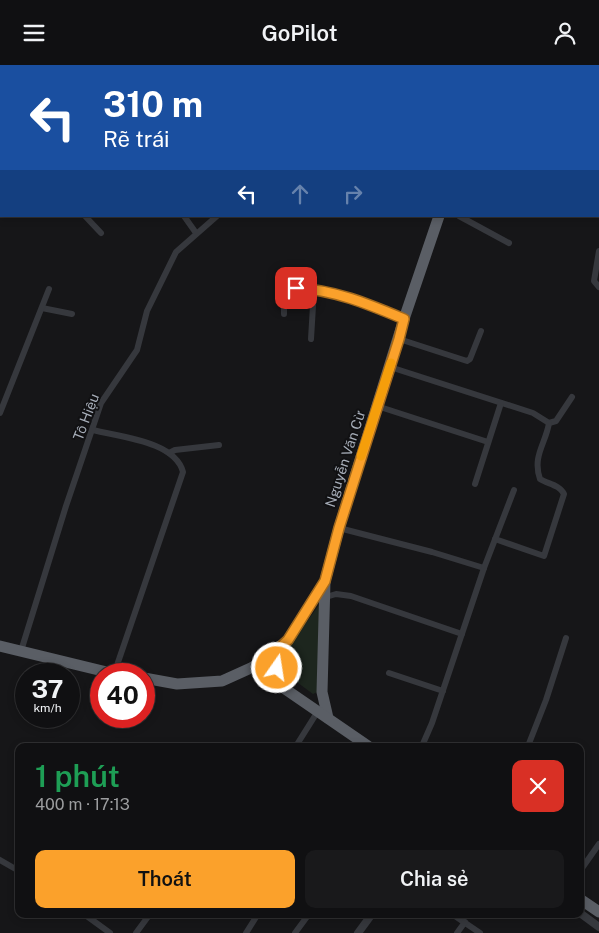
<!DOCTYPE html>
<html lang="vi">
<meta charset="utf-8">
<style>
:root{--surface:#101012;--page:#19191b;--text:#f1f3f6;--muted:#9c9d9f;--line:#303032;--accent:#fba12b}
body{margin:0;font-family:"Public Sans",sans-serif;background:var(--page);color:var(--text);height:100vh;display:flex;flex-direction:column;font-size:19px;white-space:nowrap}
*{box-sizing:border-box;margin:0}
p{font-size:16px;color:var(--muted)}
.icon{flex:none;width:28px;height:28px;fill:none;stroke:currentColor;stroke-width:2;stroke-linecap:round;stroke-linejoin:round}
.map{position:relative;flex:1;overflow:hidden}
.drawer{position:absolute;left:15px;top:678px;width:569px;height:175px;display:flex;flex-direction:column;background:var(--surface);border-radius:10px;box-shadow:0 2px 8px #0003,0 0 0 1px var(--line)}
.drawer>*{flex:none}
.hud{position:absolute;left:0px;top:0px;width:600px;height:152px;box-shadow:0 2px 8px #0003,0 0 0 1px var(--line);background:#1a4fa0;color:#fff;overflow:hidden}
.speed{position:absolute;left:15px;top:598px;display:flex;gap:10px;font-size:25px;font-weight:700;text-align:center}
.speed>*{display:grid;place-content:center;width:65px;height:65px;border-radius:50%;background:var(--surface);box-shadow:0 2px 8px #0003,0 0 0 1px var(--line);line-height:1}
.speed small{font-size:12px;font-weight:400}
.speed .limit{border:8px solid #d22;background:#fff;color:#111}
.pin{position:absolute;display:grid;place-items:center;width:42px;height:42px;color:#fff;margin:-21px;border-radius:10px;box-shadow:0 2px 8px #0006}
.me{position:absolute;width:55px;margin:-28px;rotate:13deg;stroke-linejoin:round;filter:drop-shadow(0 0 4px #0008)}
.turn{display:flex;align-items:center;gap:18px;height:105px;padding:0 20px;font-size:22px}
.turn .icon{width:65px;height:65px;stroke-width:2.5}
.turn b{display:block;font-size:35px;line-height:42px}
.lanes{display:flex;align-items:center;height:48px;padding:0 20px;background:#0003;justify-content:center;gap:25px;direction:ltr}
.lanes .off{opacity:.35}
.round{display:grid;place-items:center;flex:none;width:52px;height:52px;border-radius:10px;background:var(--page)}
.summary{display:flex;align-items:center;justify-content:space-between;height:85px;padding:0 20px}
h1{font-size:30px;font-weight:600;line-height:38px;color:#1e9e55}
.button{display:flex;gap:10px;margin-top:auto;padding:10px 20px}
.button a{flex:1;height:58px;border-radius:10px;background:var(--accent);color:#111;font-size:20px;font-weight:600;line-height:58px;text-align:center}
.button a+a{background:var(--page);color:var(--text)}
header{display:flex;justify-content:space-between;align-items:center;height:65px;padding:0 20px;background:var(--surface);font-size:22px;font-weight:600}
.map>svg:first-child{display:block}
</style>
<header><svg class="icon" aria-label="menu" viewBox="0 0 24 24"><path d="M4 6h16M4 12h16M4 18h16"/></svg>GoPilot<svg class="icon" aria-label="person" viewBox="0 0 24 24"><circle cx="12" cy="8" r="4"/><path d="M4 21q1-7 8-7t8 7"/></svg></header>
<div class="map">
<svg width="599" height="868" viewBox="0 0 599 868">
<rect width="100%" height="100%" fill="#161618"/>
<polygon fill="#1d261e" points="322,536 317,627 313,629 286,609 280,593"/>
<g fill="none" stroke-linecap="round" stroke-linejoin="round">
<g stroke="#36383d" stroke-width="6">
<polyline points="277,1 277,0"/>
<polyline points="599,38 599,36"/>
<polyline points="0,49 1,51"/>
<polyline points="0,136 1,135"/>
<polyline points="85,151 101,168"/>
<polyline points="184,151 196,168"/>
<polyline points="459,151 509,178"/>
<polyline points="599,186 594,216 599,222"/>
<polyline points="42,243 72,249"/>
<path d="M 284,249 L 284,231 L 287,225 C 317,213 376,242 404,254"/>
<polyline points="311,274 314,224"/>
<polyline points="399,274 467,296 470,294 481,266"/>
<polyline points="390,302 533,348 549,358"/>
<polyline points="377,341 488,377"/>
<polyline points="0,348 49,224"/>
<polyline points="549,358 556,356 572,332"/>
<path d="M 93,365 C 119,372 175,376 183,407 L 114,609"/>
<polyline points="169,388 175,385 219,380"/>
<polyline points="475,419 501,338"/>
<polyline points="339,463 432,487 484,503"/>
<path d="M 495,474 L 544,491 L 564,429 C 560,420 548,419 540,414 C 532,391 546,378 549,358"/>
<polyline points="326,532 336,529 351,531 462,569"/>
<polyline points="21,586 66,441 101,338 137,285 147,246 176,187 217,151"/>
<polyline points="389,608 443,626"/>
<polyline points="296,681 318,646"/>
<polyline points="422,681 432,658 484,503 514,425"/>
<polyline points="528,681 546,635 566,573"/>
<polyline points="0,795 19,806"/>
<polyline points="580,806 599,779"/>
<polyline points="84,849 110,868"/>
<polyline points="452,849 480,868"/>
<polyline points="136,868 150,849"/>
<polyline points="246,868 258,849"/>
<polyline points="295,868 309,849"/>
<polyline points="457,868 465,857"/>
</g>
<g stroke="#36383d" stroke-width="8">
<polyline points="275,587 278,619"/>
<polyline points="580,848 599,862"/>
<polyline points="358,868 372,849"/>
</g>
<g stroke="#5a5e65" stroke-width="11">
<polyline points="489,1 489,0"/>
<polyline points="325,516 322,627 328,653"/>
<polyline points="0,581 115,609"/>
<polyline points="253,602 368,681"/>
<polyline points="144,613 177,619 222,616 253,602 288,575 325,516 339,463 404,254 439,151"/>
<polyline points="580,834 599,847"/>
</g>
</g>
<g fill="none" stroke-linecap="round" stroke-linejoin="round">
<defs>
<path id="route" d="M 277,603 L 275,587 L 288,575 L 325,516 L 339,463 L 399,274 L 404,254 C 368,239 335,225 296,223"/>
</defs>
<use href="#route" stroke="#a3691c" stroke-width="12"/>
<use href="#route" stroke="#fba12b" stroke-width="9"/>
<polyline stroke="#f59e0b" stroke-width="9" points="361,391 391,298"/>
</g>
<g text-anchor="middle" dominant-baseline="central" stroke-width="4" stroke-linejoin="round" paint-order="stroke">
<g font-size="14" fill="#a7aeb9" stroke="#111113">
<text transform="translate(86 352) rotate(-69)">Tô Hiệu</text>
<text transform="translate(345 394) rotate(-72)">Nguyễn Văn Cừ</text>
</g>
</g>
</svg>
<div class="speed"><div>37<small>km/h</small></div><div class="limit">40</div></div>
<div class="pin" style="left:296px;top:223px;background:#d93025"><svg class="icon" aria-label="arrive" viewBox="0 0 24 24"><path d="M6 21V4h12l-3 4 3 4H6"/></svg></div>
<svg class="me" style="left:277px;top:603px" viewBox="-20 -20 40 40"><circle r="17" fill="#fba12b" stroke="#fff" stroke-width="3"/><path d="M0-11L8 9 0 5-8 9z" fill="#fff"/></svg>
<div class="hud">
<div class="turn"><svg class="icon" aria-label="left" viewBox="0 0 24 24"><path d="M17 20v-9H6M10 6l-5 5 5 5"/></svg><div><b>310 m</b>Rẽ trái</div></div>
<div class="lanes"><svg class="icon" aria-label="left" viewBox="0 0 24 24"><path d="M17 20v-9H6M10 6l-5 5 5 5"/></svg><svg class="icon off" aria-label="ahead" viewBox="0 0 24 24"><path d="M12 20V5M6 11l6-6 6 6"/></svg><svg class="icon off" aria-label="right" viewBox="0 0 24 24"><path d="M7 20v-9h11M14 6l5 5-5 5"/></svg></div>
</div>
<section class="drawer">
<div class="summary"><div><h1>1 phút</h1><p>400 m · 17:13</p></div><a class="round" style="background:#d93025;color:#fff"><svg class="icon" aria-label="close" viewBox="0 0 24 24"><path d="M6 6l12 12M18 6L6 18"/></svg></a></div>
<div class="button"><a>Thoát</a><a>Chia sẻ</a></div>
</section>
</div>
